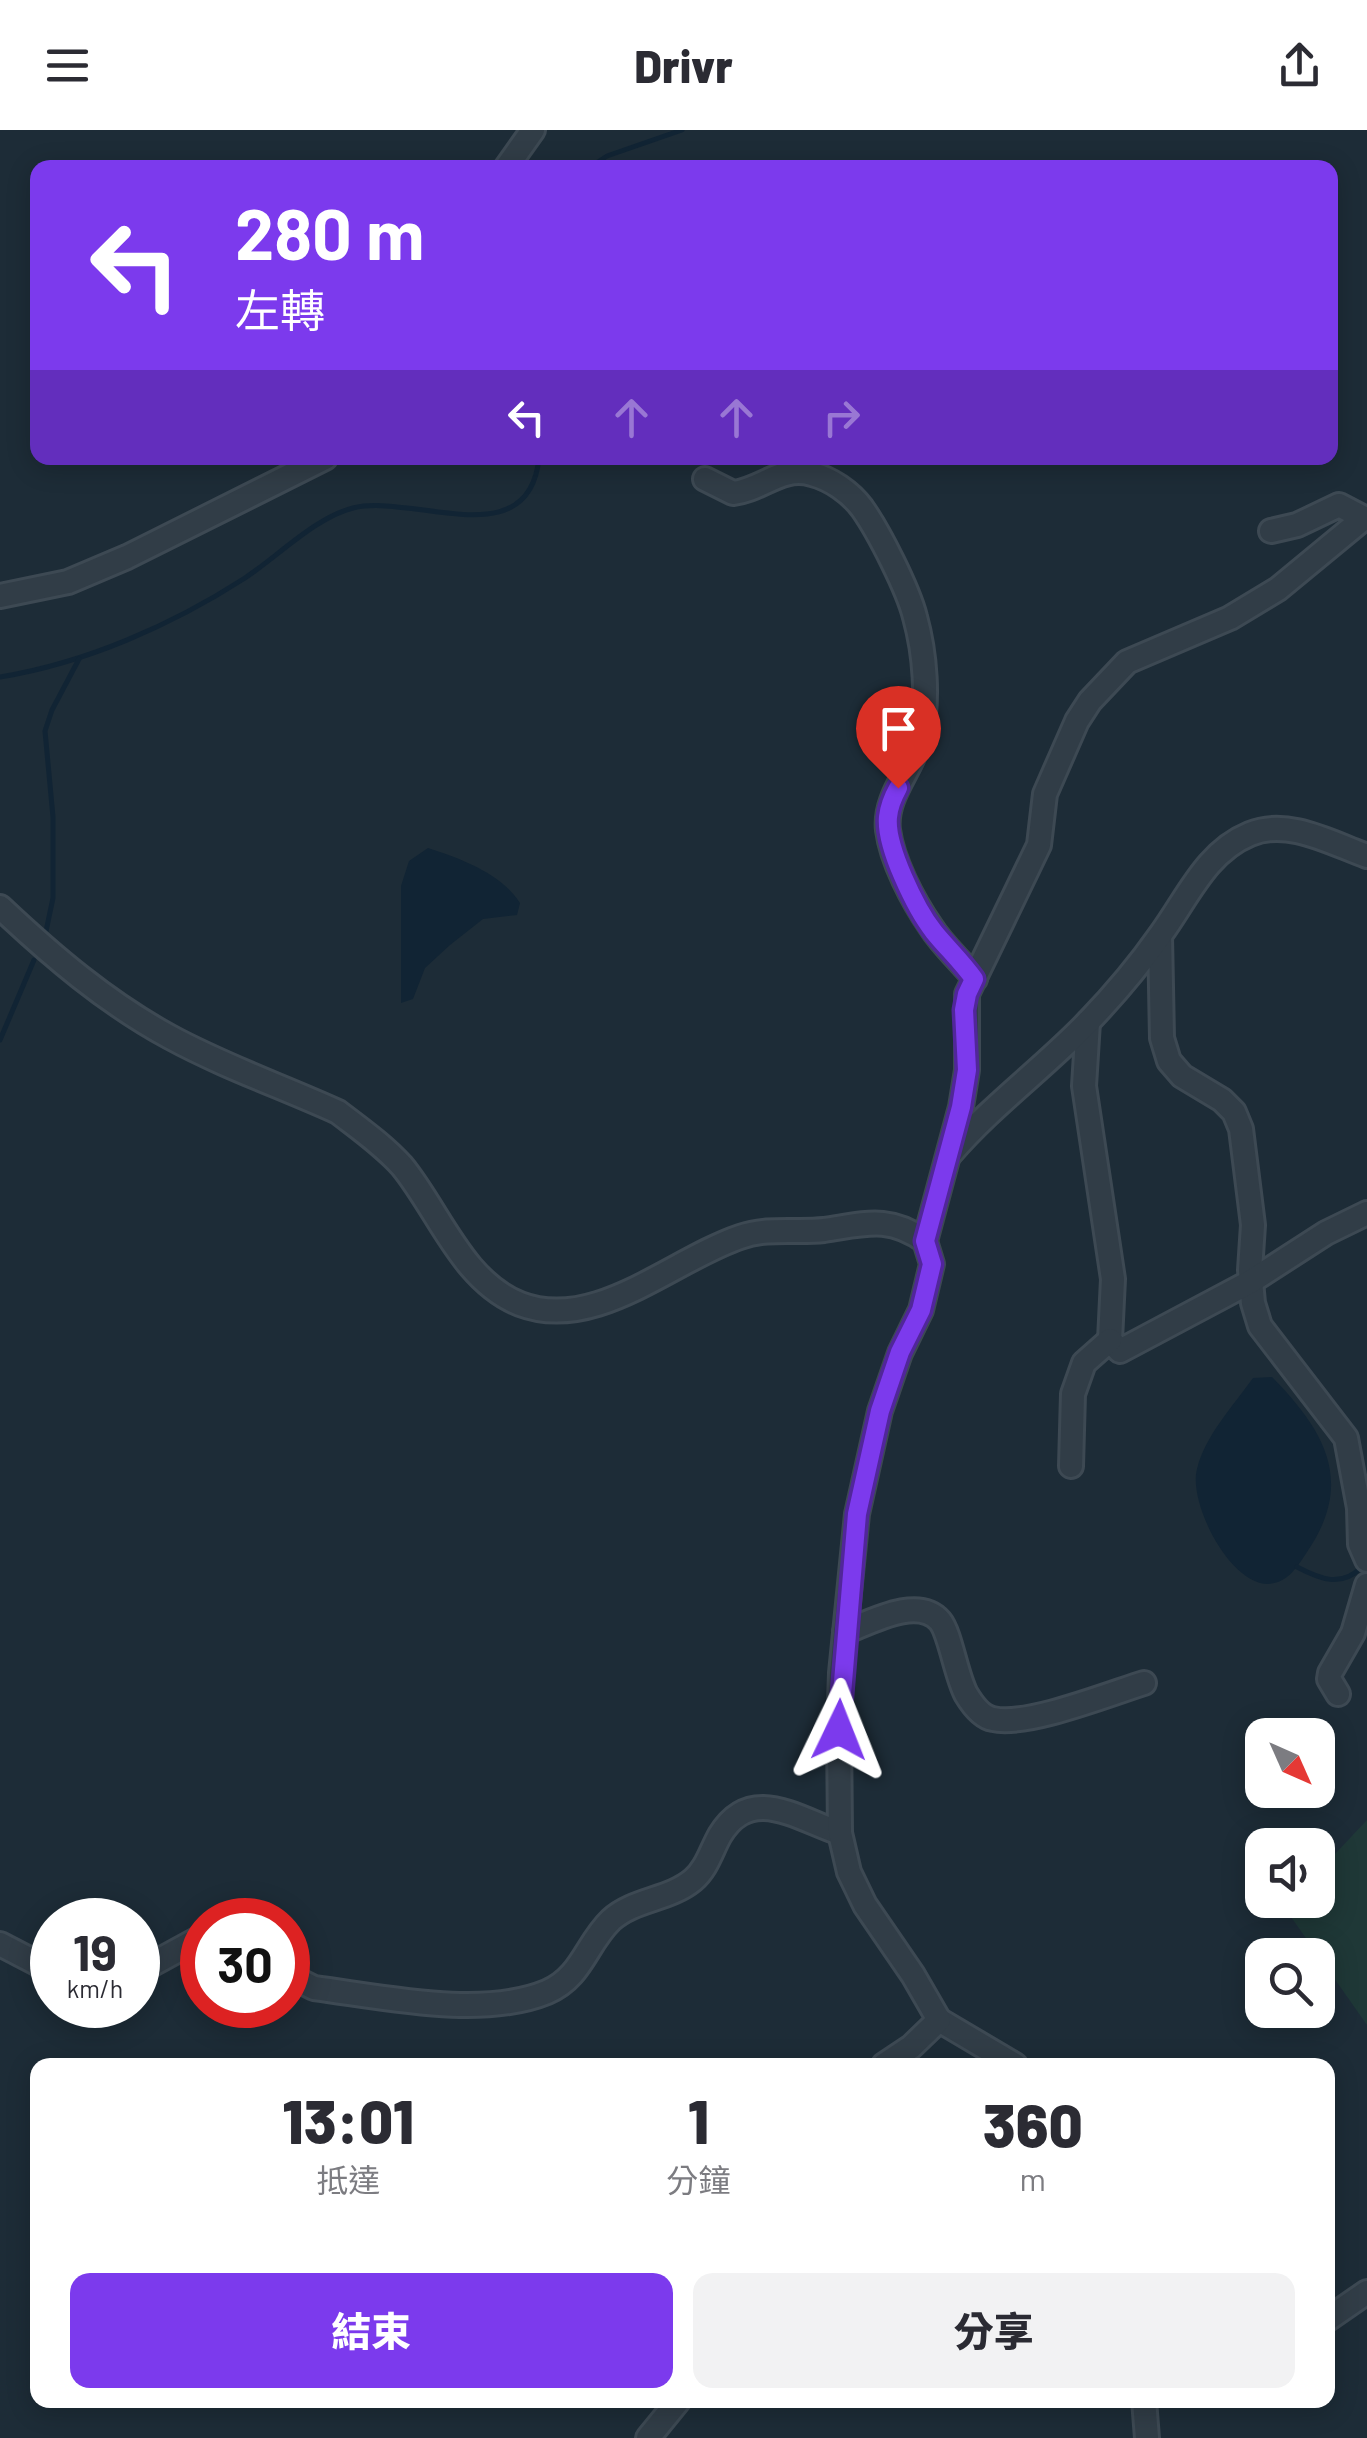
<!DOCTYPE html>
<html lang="zh-TW">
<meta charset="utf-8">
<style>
:root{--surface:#fff;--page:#f2f2f3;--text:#2b2b33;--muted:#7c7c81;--accent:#7c3aed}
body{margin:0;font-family:Barlow,"Noto Sans TC",sans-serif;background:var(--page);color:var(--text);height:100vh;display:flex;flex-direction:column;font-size:38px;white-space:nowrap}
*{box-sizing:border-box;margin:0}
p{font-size:32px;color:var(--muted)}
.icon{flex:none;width:55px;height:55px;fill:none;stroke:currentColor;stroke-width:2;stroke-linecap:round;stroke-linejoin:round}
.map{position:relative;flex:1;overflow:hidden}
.side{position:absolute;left:30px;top:1928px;width:1305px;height:350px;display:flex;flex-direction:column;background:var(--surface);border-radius:20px;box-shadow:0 5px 25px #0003}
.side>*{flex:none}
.hud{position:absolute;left:30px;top:30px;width:1308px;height:305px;border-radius:20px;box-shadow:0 5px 25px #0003;background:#7c3aed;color:#fff;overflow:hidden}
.needle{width:65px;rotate:135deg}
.buttons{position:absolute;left:1245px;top:1588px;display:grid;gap:20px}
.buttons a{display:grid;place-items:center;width:90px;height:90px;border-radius:20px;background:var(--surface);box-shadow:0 5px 25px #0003;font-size:50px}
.speed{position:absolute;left:30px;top:1768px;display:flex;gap:20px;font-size:50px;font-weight:700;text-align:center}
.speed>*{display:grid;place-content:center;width:130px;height:130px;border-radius:50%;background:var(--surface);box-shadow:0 5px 25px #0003;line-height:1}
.speed small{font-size:25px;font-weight:400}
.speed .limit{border:15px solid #d22;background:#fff;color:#111}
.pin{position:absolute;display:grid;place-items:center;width:85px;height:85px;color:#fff;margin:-102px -42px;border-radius:50% 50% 50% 0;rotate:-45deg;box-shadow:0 0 10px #0007}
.pin .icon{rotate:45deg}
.me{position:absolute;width:110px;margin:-55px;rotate:2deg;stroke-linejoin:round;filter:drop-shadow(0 0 8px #0008)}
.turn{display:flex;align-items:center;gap:35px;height:210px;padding:0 40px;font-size:45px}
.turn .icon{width:130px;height:130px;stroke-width:2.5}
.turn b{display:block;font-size:70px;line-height:85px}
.lanes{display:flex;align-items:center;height:95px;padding:0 40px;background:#0003;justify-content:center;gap:50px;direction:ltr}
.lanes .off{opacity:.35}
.eta{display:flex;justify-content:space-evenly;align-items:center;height:170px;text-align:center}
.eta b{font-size:60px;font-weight:800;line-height:70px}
.button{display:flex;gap:20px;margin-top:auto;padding:20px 40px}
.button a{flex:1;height:115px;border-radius:20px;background:var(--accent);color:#fff;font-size:40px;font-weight:800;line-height:115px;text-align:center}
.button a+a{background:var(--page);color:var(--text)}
header{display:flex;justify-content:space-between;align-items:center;height:130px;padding:0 40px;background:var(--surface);font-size:45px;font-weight:800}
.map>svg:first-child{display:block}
</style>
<header><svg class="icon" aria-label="menu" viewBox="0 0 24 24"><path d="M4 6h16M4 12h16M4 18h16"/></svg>Drivr<svg class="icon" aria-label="share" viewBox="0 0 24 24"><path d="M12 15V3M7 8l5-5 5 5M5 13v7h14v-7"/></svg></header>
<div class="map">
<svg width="1367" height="2308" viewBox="0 0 1367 2308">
<rect width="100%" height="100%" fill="#1d2c37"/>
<polygon fill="#1f3837" points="1367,1690 1367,1895 1284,1777 1291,1770 1318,1770 1318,1742"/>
<g fill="#112434">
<path d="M 428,718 C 460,728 502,744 520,773 L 517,785 L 483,789 L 450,815 L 425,838 L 413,869 L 401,873 L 401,756 L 409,731 Z"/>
<path d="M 1272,1247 C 1325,1301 1355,1352 1307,1422 C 1297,1437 1288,1453 1268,1454 C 1229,1454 1188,1372 1197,1339 C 1205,1306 1233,1276 1253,1248 Z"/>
</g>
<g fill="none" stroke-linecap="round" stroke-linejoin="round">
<g stroke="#112434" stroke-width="5">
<polyline points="589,38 607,26 682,0"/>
<path d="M 0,547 C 86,533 172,495 245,448 C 277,427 316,387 353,378 C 413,363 529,427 539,328"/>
<polyline points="45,806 53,768 53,687 45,601 52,580 79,529"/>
<polyline points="0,910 34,830"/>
<path d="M 1297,1437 C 1320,1449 1341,1458 1362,1437"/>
</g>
<defs>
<g id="minor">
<polyline points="506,38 533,0"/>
<path d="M 705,349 L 733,363 C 762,360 781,335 812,344 C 831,349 850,362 862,378 C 879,402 908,459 915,487 C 925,523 929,571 920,608 C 913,639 884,666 888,700 C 892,731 913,771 931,797 C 943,816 961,831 975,849"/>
<polyline points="0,466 68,452 127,427 325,328"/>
<path d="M 0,777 C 52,826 107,873 170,907 C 223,936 283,957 338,982 C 360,999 383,1015 402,1036 C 439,1081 462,1151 520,1174 C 595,1203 672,1130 740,1107 C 768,1097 796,1103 824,1100 C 865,1094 889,1085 925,1111"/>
<polyline points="1160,806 1162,908 1169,931 1182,946 1222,970 1234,982 1241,999 1253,1095 1250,1140 1253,1173 1260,1196 1346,1308 1359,1378 1360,1414 1367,1430"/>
<polyline points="1088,892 1084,956 1113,1149 1110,1210 1120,1221 1250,1152 1326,1103 1367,1083"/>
<path d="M 950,1024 C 992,975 1044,938 1088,892 C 1113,866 1140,834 1161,804 C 1188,767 1206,722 1250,704 C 1288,688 1331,713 1367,726"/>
<polyline points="1071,1336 1073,1264 1084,1233 1110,1210"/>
<path d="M 845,1502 C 869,1493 918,1465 940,1491 C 950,1503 956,1545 966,1564 C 972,1574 981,1587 993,1589 C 1026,1597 1109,1564 1144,1553"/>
<polyline points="1338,1564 1329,1549 1330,1543 1353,1503 1367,1455"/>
<polyline points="0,1814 52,1841"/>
<path d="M 288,1839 L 298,1850 L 314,1858 C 383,1867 482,1889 547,1862 C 582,1847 586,1814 611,1790 C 634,1769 669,1770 693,1750 C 707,1738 711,1721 720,1705 C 751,1654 796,1688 840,1703"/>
<polyline points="138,1842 202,1807"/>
<polyline points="939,1890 1015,1935"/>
<polyline points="884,1935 911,1917 939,1890 913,1845 865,1775 849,1742 840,1703 839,1601 841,1543 857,1384 880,1281 900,1223 921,1180 932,1134 925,1111 961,977 967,940 967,864 1039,715 1045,664 1077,591 1090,571 1127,532 1230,488 1278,459 1364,388 1339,375 1297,395 1271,401"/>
<polyline points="1328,2189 1367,2162"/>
<polyline points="1144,2270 1147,2308"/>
<polyline points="648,2308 679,2270"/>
</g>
</defs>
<use href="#minor" stroke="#3d4953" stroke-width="28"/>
<use href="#minor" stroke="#313d47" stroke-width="22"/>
</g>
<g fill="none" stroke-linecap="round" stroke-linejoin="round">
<defs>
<path id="route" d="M 839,1600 L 857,1384 L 880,1281 L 900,1222 L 921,1180 L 932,1134 L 925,1111 L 961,977 L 967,940 L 964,880 L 967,864 L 974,849 C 962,832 947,818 934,802 C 916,779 885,716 888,687 C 889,677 893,667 898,658"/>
</defs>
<use href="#route" stroke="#51269a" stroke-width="25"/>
<use href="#route" stroke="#7c3aed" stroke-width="18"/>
</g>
</svg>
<div class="buttons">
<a><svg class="needle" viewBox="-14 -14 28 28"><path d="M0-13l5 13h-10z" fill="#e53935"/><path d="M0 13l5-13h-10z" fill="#7c7c81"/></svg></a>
<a><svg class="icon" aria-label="sound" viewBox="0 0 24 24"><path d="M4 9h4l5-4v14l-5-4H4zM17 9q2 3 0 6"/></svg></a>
<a><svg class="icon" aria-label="search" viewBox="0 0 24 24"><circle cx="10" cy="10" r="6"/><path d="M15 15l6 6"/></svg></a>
</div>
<div class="speed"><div>19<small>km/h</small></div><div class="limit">30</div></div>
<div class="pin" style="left:898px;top:658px;background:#d93025"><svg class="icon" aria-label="arrive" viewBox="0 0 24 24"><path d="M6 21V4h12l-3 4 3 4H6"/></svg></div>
<svg class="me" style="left:839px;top:1600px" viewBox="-20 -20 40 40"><path d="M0-17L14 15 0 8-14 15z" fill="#7c3aed" stroke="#fff" stroke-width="4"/></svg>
<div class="hud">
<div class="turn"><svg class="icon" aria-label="left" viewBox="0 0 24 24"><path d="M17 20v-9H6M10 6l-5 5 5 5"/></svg><div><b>280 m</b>左轉</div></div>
<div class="lanes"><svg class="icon" aria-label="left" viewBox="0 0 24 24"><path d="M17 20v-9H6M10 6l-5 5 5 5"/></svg><svg class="icon off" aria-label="ahead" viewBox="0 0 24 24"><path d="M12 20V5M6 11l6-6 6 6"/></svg><svg class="icon off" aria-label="ahead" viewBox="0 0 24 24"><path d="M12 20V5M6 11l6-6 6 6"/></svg><svg class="icon off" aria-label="right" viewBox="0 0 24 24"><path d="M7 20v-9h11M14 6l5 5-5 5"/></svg></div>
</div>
<section class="side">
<div class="eta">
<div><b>13:01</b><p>抵達</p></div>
<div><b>1</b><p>分鐘</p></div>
<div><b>360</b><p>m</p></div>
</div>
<div class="button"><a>結束</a><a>分享</a></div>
</section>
</div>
